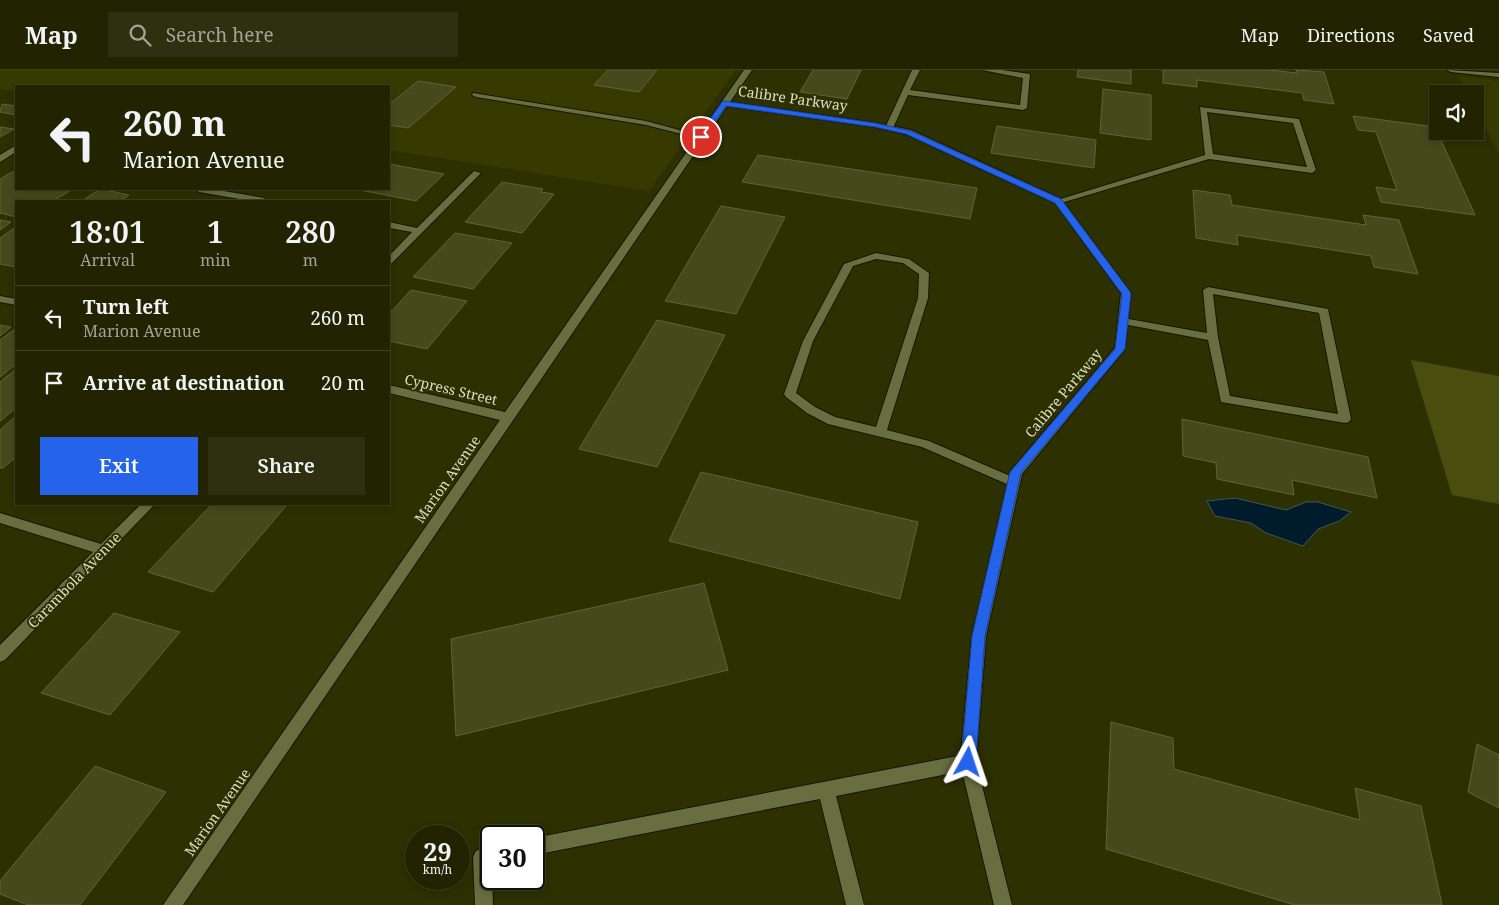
<!DOCTYPE html>
<style>
:root{--surface:#222401;--page:#2e3010;--text:#f1f3f6;--muted:#a2a499;--line:#3f4123;--accent:#2563eb}
body{margin:0;font-family:"Noto Serif",serif;background:var(--page);color:var(--text);height:100vh;display:flex;flex-direction:column;font-size:19px;white-space:nowrap}
*{box-sizing:border-box;margin:0}
p{font-size:16px;color:var(--muted)}
.icon{flex:none;width:28px;height:28px;fill:none;stroke:currentColor;stroke-width:2;stroke-linecap:round;stroke-linejoin:round}
.map{position:relative;flex:1;overflow:hidden}
.drawer{position:absolute;left:15px;top:130px;width:375px;height:305px;display:flex;flex-direction:column;background:var(--surface);border-radius:0px;box-shadow:0 2px 8px #0003,0 0 0 1px var(--line)}
.drawer>*{flex:none}
.guide{position:absolute;left:15px;top:15px;width:375px;height:105px;border-radius:0px;box-shadow:0 2px 8px #0003,0 0 0 1px var(--line);background:#222401;color:var(--text);overflow:hidden}
.fabs{position:absolute;left:1429px;top:15px;display:grid;gap:10px}
.fabs a{display:grid;place-items:center;width:55px;height:55px;border-radius:0px;background:var(--surface);box-shadow:0 2px 8px #0003,0 0 0 1px var(--line);font-size:25px}
.speed{position:absolute;left:405px;top:755px;display:flex;gap:10px;font-size:25px;font-weight:700;text-align:center}
.speed>*{display:grid;place-content:center;width:65px;height:65px;border-radius:50%;background:var(--surface);box-shadow:0 2px 8px #0003,0 0 0 1px var(--line);line-height:1}
.speed small{font-size:12px;font-weight:400}
.speed .limit{border:2px solid #111;border-radius:8px;background:#fff;color:#111}
.pin{position:absolute;display:grid;place-items:center;width:42px;height:42px;color:#fff;margin:-21px;border:2px solid #fff;border-radius:50%;box-shadow:0 1px 5px #0007}
.me{position:absolute;width:55px;margin:-28px;rotate:5deg;stroke-linejoin:round;filter:drop-shadow(0 0 4px #0008)}
.turn{display:flex;align-items:center;gap:18px;height:105px;padding:0 25px;font-size:22px}
.turn .icon{width:65px;height:65px;stroke-width:2.5}
.turn b{display:block;font-size:35px;line-height:42px}
.eta{display:flex;justify-content:space-evenly;align-items:center;height:85px;text-align:center}
.eta b{font-size:30px;font-weight:600;line-height:35px}
.button{display:flex;gap:10px;margin-top:auto;padding:10px 25px}
.button a{flex:1;height:58px;border-radius:0px;background:var(--accent);color:#fff;font-size:20px;font-weight:600;line-height:58px;text-align:center}
.button a+a{background:var(--page);color:var(--text)}
ul{padding:0;list-style:none}
li{display:flex;align-items:center;gap:15px;height:65px;padding:0 25px;border-top:1px solid var(--line)}
li div{flex:1}
li b{display:block;font-size:19px}
li em{font-style:normal}
header{display:flex;align-items:center;gap:30px;box-sizing:border-box;height:70px;padding:0 25px;background:var(--surface);border-bottom:1px solid var(--line)}
header strong{font-size:24px}
nav{display:flex;gap:28px;margin-inline-start:auto;font-size:18px}
.search{width:350px;height:45px;background:var(--page);display:flex;align-items:center;gap:12px;box-sizing:border-box;padding:0 18px;border-radius:0px;color:var(--muted);font-size:19px}
.map>svg:first-child{display:block}
</style>
<header>
<strong>Map</strong>
<div class="search"><svg class="icon" aria-label="search" viewBox="0 0 24 24"><circle cx="10" cy="10" r="6"/><path d="M15 15l6 6"/></svg>Search here</div>
<nav><a>Map</a><a>Directions</a><a>Saved</a></nav>
</header>
<div class="map">
<svg width="1499" height="835" viewBox="0 0 1499 835">
<rect width="100%" height="100%" fill="#2d3001"/>
<g fill="#363a00">
<polygon points="0,0 736,0 649,121 389,80 389,16 16,16 16,21 0,19"/>
<polygon points="1459,6 1499,11 1499,84 1475,38 1475,24 1468,24"/>
</g>
<polygon fill="#494e0e" points="1411,290 1499,306 1499,434 1452,425"/>
<polygon fill="#001c2c" stroke="#42565a" points="1235,428 1286,440 1306,432 1318,432 1351,442 1339,451 1318,459 1303,476 1266,463 1251,453 1215,446 1207,431"/>
<g fill="#45491c" stroke="#606437">
<polygon points="608,0 657,0 639,22 594,15"/>
<polygon points="813,0 861,0 847,29 800,22"/>
<polygon points="1078,0 1131,0 1131,14 1077,7"/>
<polygon points="1163,0 1270,0 1297,3 1296,0 1324,2 1334,34 1304,30 1302,23 1197,10 1197,17 1163,13"/>
<polygon points="418,11 456,17 408,58 389,55 389,33 391,33"/>
<polygon points="1103,19 1151,25 1151,70 1100,63"/>
<polygon points="2,34 16,36 16,45 0,42"/>
<polygon points="1353,46 1435,57 1475,145 1381,132 1376,117 1397,120 1376,62 1358,60"/>
<polygon points="997,56 1096,70 1094,98 991,83"/>
<polygon points="0,57 14,59 0,67"/>
<polygon points="758,85 977,118 970,149 742,112"/>
<polygon points="389,94 444,104 416,131 355,119 389,119"/>
<polygon points="12,102 16,103 16,119 73,119 53,131 16,131 16,147 0,143 0,109"/>
<polygon points="502,112 543,119 541,122 554,124 522,163 465,152"/>
<polygon points="100,119 129,125 121,131 82,131"/>
<polygon points="1193,120 1230,125 1232,135 1366,155 1363,145 1399,150 1418,204 1374,197 1371,186 1237,165 1238,175 1196,168"/>
<polygon points="721,136 785,147 736,244 665,231"/>
<polygon points="0,150 11,152 0,160"/>
<polygon points="16,157 16,197 0,194 0,168"/>
<polygon points="455,163 512,173 473,219 413,207"/>
<polygon points="411,220 467,231 427,279 389,271 389,244"/>
<polygon points="657,250 725,265 657,397 579,379"/>
<polygon points="0,255 11,257 0,266"/>
<polygon points="15,259 16,294 0,307 0,270"/>
<polygon points="16,299 16,338 0,351 0,312"/>
<polygon points="16,346 16,387 3,398 0,398 0,360"/>
<polygon points="1182,349 1368,387 1377,428 1292,410 1294,425 1217,409 1216,393 1183,386"/>
<polygon points="701,402 918,452 900,529 669,471"/>
<polygon points="212,434 279,434 286,436 213,522 148,502"/>
<polygon points="704,513 728,600 456,666 451,569"/>
<polygon points="114,543 180,562 110,645 41,623"/>
<polygon points="1111,652 1173,668 1174,699 1360,750 1355,718 1421,736 1442,835 1295,835 1106,779"/>
<polygon points="1477,674 1499,685 1499,738 1468,722"/>
<polygon points="95,696 166,722 80,835 28,835 0,824 0,811"/>
</g>
<g fill="none" stroke-linecap="round" stroke-linejoin="round">
<defs>
<g id="lane">
<polygon points="912,0 920,0 910,20 1020,35 1023,8 982,0 1001,0 1030,4 1027,38 1023,40 908,25 893,58 886,60 885,58"/>
<polygon points="473,23 646,51 705,67 701,69 646,55 476,27 472,25"/>
<path d="M 1200,37 L 1299,49 L 1316,100 L 1312,103 L 1209,89 L 1061,133 L 1055,133 L 1054,131 L 1205,85 ZM 1207,42 L 1293,53 L 1307,97 L 1213,84 Z"/>
<path d="M 876,183 L 909,189 L 929,203 L 928,228 L 887,360 L 929,371 L 1017,409 L 1019,412 L 1017,415 L 1009,415 L 922,377 L 828,354 L 807,343 L 786,327 L 784,324 L 803,271 L 844,194 ZM 876,189 L 903,193 L 919,204 L 918,228 L 876,357 L 835,347 L 815,337 L 796,323 L 813,271 L 853,196 Z"/>
<path d="M 1208,217 L 1328,239 L 1351,349 L 1349,352 L 1345,353 L 1221,332 L 1208,270 L 1123,254 L 1118,251 L 1123,248 L 1207,263 L 1203,220 ZM 1213,224 L 1319,243 L 1338,344 L 1230,326 L 1218,267 Z"/>
<polygon points="968,684 974,686 976,692 974,698 968,700 836,726 864,835 846,835 820,729 534,785 534,768"/>
<polygon points="482,778 491,778 493,835 475,835 473,787 476,781"/>
</g>
<g id="street">
<polygon points="744,0 752,0 730,32 875,53 911,60 1061,129 1131,223 1125,279 1022,404 986,566 976,692 1012,835 994,835 960,692 972,566 1010,402 1115,278 1121,223 1055,133 906,64 875,57 727,36 183,835 163,835 500,350 389,323 389,315 505,342"/>
<polygon points="13,77 16,77 16,82 0,92 0,85"/>
<polygon points="474,101 481,103 392,193 389,194 389,186 412,162 389,158 389,152 417,158"/>
<polygon points="195,119 212,119 264,128 268,131 251,131 199,122"/>
<polygon points="0,226 16,229 16,235 0,232"/>
<polygon points="141,434 155,434 5,590 0,592 0,575 93,482 0,453 0,443 101,474"/>
</g>
<polygon id="secondary" points="1447,0 1499,3 1499,7 1451,2"/>
</defs>
<use href="#lane" stroke="#151700" stroke-width="2"/>
<use href="#street" stroke="#151700" stroke-width="2"/>
<use href="#secondary" stroke="#151700" stroke-width="2"/>
<use href="#lane" fill="#696e41" fill-rule="evenodd"/>
<use href="#street" fill="#696e41" fill-rule="evenodd"/>
<use href="#secondary" fill="#696e41" fill-rule="evenodd"/>
</g>
<polygon fill="#2563eb" stroke="#184099" points="724,31 875,53 911,61 1061,129 1131,223 1125,279 1021,403 985,566 976,692 974,697 968,699 963,697 961,692 972,566 1010,402 1115,279 1122,224 1055,133 906,64 875,57 726,36 703,69 698,69 698,66 722,32"/>
<g text-anchor="middle" dominant-baseline="central" stroke-width="4" stroke-linejoin="round" paint-order="stroke">
<g font-size="14" fill="#dcdfc7" stroke="#2d3001">
<text transform="translate(793 28) rotate(8)">Calibre Parkway</text>
<text transform="translate(451 319) rotate(13)">Cypress Street</text>
<text transform="translate(1063 323) rotate(-50)">Calibre Parkway</text>
<text transform="translate(447 409) rotate(-55)">Marion Avenue</text>
<text transform="translate(74 510) rotate(-46)">Carambola Avenue</text>
<text transform="translate(217 742) rotate(-55)">Marion Avenue</text>
</g>
</g>
</svg>
<div class="fabs">
<a><svg class="icon" aria-label="sound" viewBox="0 0 24 24"><path d="M4 9h4l5-4v14l-5-4H4zM17 9q2 3 0 6"/></svg></a>
</div>
<div class="speed"><div>29<small>km/h</small></div><div class="limit">30</div></div>
<div class="pin" style="left:701px;top:67px;background:#d93025"><svg class="icon" aria-label="arrive" viewBox="0 0 24 24"><path d="M6 21V4h12l-3 4 3 4H6"/></svg></div>
<svg class="me" style="left:968px;top:692px" viewBox="-20 -20 40 40"><path d="M0-17L14 15 0 8-14 15z" fill="#2563eb" stroke="#fff" stroke-width="4"/></svg>
<div class="guide">
<div class="turn"><svg class="icon" aria-label="left" viewBox="0 0 24 24"><path d="M17 20v-9H6M10 6l-5 5 5 5"/></svg><div><b>260 m</b>Marion Avenue</div></div>
</div>
<section class="drawer">
<div class="eta">
<div><b>18:01</b><p>Arrival</p></div>
<div><b>1</b><p>min</p></div>
<div><b>280</b><p>m</p></div>
</div>
<ul>
<li><svg class="icon" aria-label="left" viewBox="0 0 24 24"><path d="M17 20v-9H6M10 6l-5 5 5 5"/></svg><div><b>Turn left</b><p>Marion Avenue</p></div><em>260 m</em></li>
<li><svg class="icon" aria-label="arrive" viewBox="0 0 24 24"><path d="M6 21V4h12l-3 4 3 4H6"/></svg><div><b>Arrive at destination</b></div><em>20 m</em></li>
</ul>
<div class="button"><a>Exit</a><a>Share</a></div>
</section>
</div>
